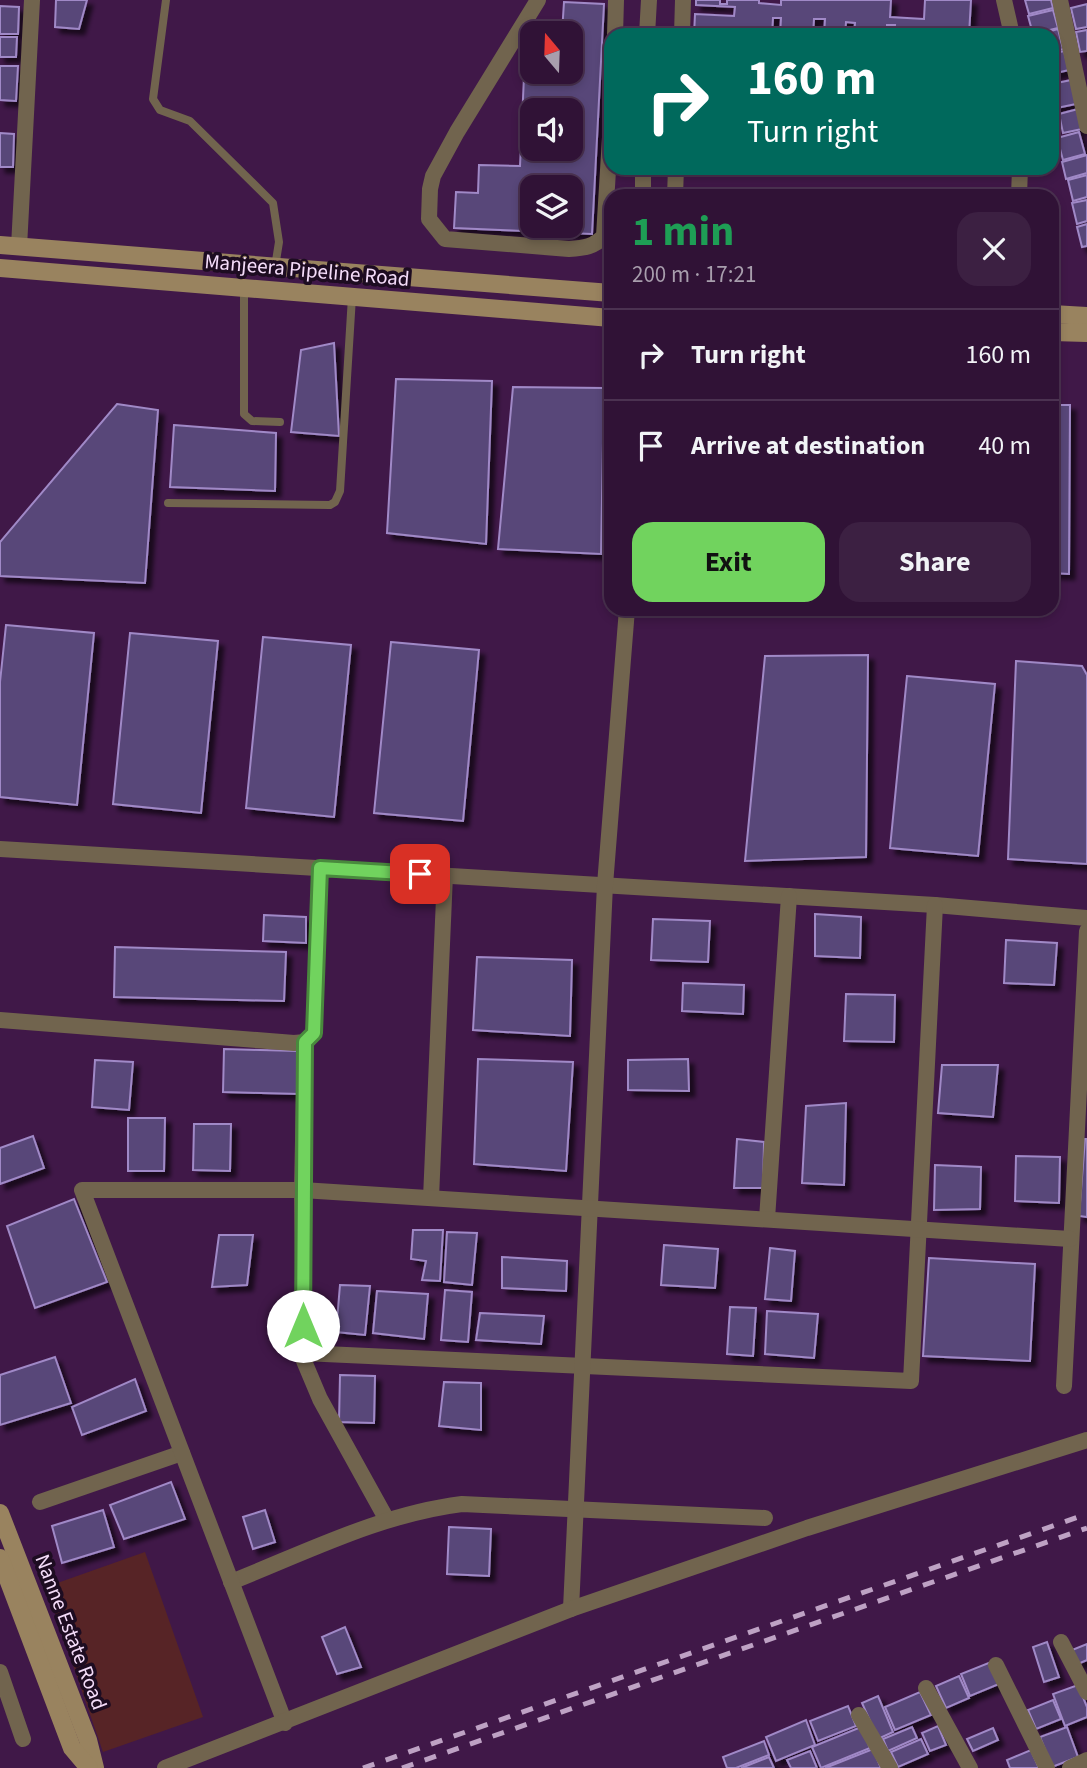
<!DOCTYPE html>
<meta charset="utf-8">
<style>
:root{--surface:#301236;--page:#3c2042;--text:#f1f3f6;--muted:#a89ead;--line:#4b3251;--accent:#71d35e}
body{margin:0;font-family:"Source Sans 3",sans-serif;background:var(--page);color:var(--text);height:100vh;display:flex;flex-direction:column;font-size:26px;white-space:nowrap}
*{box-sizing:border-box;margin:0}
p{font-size:23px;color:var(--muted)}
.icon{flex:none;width:38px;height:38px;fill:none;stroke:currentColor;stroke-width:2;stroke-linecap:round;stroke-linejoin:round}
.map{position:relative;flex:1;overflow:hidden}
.drawer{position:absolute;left:604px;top:189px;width:455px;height:427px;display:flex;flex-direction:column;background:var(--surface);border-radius:21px;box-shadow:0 4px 10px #0003,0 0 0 2px var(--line)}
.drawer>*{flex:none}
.top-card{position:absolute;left:604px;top:28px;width:455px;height:147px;border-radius:21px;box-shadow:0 4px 10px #0003,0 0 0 2px var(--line);background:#00695c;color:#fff;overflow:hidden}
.needle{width:46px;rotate:341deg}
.tools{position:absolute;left:520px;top:21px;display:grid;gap:14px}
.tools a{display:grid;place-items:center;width:63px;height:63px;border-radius:14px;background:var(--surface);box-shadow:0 4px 10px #0003,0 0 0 2px var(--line);font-size:35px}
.pin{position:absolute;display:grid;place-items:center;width:60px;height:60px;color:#fff;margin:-30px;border-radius:14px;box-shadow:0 4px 10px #0006}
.me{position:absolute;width:77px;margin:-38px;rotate:0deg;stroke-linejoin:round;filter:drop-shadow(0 0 5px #0008)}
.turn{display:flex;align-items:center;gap:24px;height:147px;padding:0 28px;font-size:32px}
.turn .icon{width:91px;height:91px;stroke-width:2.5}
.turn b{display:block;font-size:49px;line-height:60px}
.round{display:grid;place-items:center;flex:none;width:74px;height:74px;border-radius:21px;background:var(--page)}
.overview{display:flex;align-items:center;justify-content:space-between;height:119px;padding:0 28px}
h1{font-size:42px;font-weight:700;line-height:52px;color:#1e9e55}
.cta{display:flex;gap:14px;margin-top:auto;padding:14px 28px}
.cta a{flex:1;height:80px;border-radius:21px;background:var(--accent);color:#111;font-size:28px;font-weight:700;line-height:80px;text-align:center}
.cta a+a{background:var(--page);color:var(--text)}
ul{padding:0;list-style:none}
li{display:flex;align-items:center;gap:21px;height:91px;padding:0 28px;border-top:2px solid var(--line)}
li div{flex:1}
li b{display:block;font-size:26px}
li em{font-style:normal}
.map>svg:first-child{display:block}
</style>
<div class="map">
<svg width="1087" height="1768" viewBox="0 0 1087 1768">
<defs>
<filter id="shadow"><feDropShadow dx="5.5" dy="5.5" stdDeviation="2" flood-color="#0009"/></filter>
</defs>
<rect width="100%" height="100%" fill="#401848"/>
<polygon fill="#572426" points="145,1552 203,1717 103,1752 46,1587"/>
<g fill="#594679" stroke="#a089c7" stroke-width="2" fill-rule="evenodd" filter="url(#shadow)">
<polygon points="56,0 87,0 79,29 55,27"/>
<polygon points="696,0 720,0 720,4 727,4 727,0 759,0 759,3 781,5 781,0 891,0 890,17 924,19 925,0 971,0 969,35 894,35 895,25 887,25 887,35 854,35 855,23 846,22 845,35 824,35 825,19 814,19 813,35 780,35 781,18 773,18 772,35 740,35 740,29 733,28 733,35 708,35 709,30 702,29 702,35 694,35 695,14 734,16 735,7 696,5"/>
<polygon points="1025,0 1051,0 1053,8 1029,14"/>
<path d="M 564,2 L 604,4 L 592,234 L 454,228 L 456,192 L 478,193 L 479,165 L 520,166 L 524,76 L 541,77 L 542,72 L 570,72 L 570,33 L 562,33 ZM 532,110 L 570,110 L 570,149 L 532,149 ZM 532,187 L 570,187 L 570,226 L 532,226 Z"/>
<polygon points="1087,4 1087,27 1076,29 1071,8"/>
<polygon points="0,6 19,7 18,34 0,34"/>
<polygon points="1053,10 1058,28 1033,34 1028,16"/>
<polygon points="1058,29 1063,49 1052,52 1052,35 1036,35"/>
<polygon points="1087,30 1087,51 1080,52 1076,32"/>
<polygon points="0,37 17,37 16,57 0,57"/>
<polygon points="1064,51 1069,70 1052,74 1052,54"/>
<polygon points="0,66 18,66 16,101 0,100"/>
<polygon points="1071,80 1076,104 1052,109 1052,84"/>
<polygon points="1078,109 1082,129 1063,133 1059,114"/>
<polygon points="1079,132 1085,154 1063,160 1057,138"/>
<polygon points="0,133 14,134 13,167 0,167"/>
<polygon points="1087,155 1087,173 1066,179 1062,162"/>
<polygon points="1087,175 1087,197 1073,201 1068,180"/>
<polygon points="1087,200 1087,221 1077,224 1072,203"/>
<polygon points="1087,224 1087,246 1082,247 1077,227"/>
<polygon points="334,343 339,436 291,432 301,350"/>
<polygon points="396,379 492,381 486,544 387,533"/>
<polygon points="513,387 604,388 601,554 498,549"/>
<polygon points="117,404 158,410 145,583 0,576 0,542"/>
<polygon points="1052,405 1070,405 1069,574 1052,573"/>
<polygon points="174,425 276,433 275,491 170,487"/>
<polygon points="6,625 94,633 77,805 0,797 0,682"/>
<polygon points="130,633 218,641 201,813 113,804"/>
<polygon points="263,637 351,645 334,817 246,808"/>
<polygon points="391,642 479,650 463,821 374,813"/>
<polygon points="868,655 866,857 745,861 765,656"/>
<polygon points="1016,661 1082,666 1087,675 1087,864 1008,859"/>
<polygon points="907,676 995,684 978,856 890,848"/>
<polygon points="815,914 861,917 860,958 815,956"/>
<polygon points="264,915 306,917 306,943 263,941"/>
<polygon points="653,919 710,921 708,962 651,960"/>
<polygon points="1006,940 1057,943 1054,985 1004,983"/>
<polygon points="115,947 286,952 284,1001 114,997"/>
<polygon points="477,957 572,960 570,1036 473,1030"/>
<polygon points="683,983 744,985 743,1014 682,1011"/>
<polygon points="846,994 895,995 894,1042 844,1041"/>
<polygon points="224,1049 299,1051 300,1094 223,1092"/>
<polygon points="478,1059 573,1062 566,1171 474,1164"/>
<polygon points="688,1059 689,1091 628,1090 628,1060"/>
<polygon points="95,1060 133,1062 129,1110 92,1107"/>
<polygon points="942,1065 998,1065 993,1117 938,1113"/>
<polygon points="846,1103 844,1185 802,1183 806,1106"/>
<polygon points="128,1118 165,1118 164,1171 128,1171"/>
<polygon points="194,1124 231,1124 230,1171 193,1170"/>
<polygon points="33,1136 44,1168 0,1184 0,1148"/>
<polygon points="737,1139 764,1142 763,1188 734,1188"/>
<polygon points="1085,1139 1087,1139 1087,1217 1079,1216"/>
<polygon points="1016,1156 1060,1157 1059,1203 1015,1201"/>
<polygon points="935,1165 981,1167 980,1209 934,1210"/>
<polygon points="74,1199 107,1282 35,1308 7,1226"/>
<polygon points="413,1230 443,1230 440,1281 422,1280 426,1261 411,1259"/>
<polygon points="447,1232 477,1233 472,1285 444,1282"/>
<polygon points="219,1235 253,1235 247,1285 212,1287"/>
<polygon points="664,1245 718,1249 715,1288 661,1285"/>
<polygon points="770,1248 795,1251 791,1301 765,1299"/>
<polygon points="502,1257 567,1261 566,1291 502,1288"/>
<polygon points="929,1258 1035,1264 1030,1361 923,1356"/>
<polygon points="340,1285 370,1286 365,1335 336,1332"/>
<polygon points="445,1290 472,1292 468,1342 441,1340"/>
<polygon points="377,1291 428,1294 424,1339 373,1333"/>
<polygon points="730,1307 756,1308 753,1356 727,1354"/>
<polygon points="767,1311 818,1314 814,1358 765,1354"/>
<polygon points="480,1313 544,1316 541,1344 476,1340"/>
<polygon points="55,1357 71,1403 0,1425 0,1375"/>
<polygon points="340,1375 375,1376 374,1423 339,1422"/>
<polygon points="135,1379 146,1411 82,1435 72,1407"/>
<polygon points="444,1382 481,1383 481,1430 439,1426"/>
<polygon points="171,1482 185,1519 124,1539 110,1505"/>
<polygon points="103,1510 114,1547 62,1563 52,1526"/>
<polygon points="265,1510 275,1542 253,1549 243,1517"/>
<polygon points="449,1527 491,1529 489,1576 447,1574"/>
<polygon points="345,1627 361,1667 337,1674 322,1637"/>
<polygon points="1047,1642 1059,1677 1044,1682 1033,1647"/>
<polygon points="1087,1644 1087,1660 1078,1664 1072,1650"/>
<polygon points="991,1662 999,1684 970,1696 961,1674"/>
<polygon points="959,1676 969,1698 946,1708 936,1686"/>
<polygon points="1078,1685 1087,1707 1087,1717 1065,1726 1053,1694"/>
<polygon points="920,1692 931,1715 895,1730 885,1707"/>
<polygon points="878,1696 893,1732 878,1739 862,1703"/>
<polygon points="1053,1700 1061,1719 1036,1729 1028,1710"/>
<polygon points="848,1706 856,1726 818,1741 810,1721"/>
<polygon points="806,1720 815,1745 776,1761 766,1737"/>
<polygon points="938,1726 946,1745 930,1751 922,1733"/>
<polygon points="861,1727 870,1748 821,1768 812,1747"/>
<polygon points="912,1727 917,1738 888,1751 883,1739"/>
<polygon points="1067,1727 1078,1757 1052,1767 1040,1737"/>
<polygon points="993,1728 998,1740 973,1751 967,1739"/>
<polygon points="921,1739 928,1754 898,1767 891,1752"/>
<polygon points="764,1741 769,1755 736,1768 727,1768 723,1757"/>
<polygon points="873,1749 881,1768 825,1768"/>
<polygon points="1031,1750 1039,1768 1010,1768 1007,1760"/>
<polygon points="810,1751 817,1768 791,1768 787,1760"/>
<polygon points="769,1757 774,1768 741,1768"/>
</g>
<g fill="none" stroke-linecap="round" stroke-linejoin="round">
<g stroke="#71644e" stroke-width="8">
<polyline points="166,0 153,99 160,110 190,121 273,203 279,242 275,267"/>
<polyline points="244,288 244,414 252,421 280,422"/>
<polyline points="168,503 330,505 335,502 340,491 352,297"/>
</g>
<g stroke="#71644e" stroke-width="16">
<path d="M 538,0 L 457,132 L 433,176 L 430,189 L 429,219 L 445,239 L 569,249 C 584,248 594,247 604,236 L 611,121"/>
<polyline points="1004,0 1012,35"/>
<polyline points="1060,0 1087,126"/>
<polyline points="615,35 616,0"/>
<polyline points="647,35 649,0"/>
<polyline points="682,35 683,0"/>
<polyline points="643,196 643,168"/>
<polyline points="675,196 676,168"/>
<polyline points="1019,196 1020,168"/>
<polyline points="19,247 32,0"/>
<polyline points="0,849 935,905 1087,918"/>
<polyline points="0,1020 294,1043 305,1042 314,1033 320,868"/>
<polyline points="305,1042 302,1190 304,1361 320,1399 387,1520"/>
<polyline points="431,1198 445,875"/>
<polyline points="767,1219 789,896"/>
<polyline points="303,1353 911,1381 935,905"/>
<polyline points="1064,1386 1087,931"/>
<polyline points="40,1502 182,1453"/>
<path d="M 231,1582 C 307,1552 381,1514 462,1504 L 765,1518"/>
<polyline points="571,1609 605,885 627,609"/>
<polyline points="1061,1642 1087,1692"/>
<polyline points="996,1665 1047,1768"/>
<polyline points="0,1672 23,1739"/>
<polyline points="926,1688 970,1768"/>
<polyline points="859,1715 890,1768"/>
<polyline points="285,1723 82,1190 302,1190 1070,1239"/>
<polyline points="165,1768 571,1609 807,1528 1087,1440"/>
<polyline points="1070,1768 1087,1760"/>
</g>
<g stroke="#99835f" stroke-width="18">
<polyline points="0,245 611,293"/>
<polyline points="0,268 611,318"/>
<polyline points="1052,314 1087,316"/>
<polyline points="1052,332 1087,333"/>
<polyline points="0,1513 88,1740 95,1768"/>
<polyline points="0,1558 72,1748 89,1768"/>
</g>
<g stroke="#bea2c4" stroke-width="5" stroke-dasharray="12 12" stroke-linecap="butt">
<polyline points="363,1768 1087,1514"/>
<polyline points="402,1768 1087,1528"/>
</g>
</g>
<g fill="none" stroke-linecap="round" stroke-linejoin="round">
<defs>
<polyline id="route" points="303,1326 305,1042 314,1033 320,868 420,874"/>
</defs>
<use href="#route" stroke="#49893d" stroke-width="18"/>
<use href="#route" stroke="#71d35e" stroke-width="12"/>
</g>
<g text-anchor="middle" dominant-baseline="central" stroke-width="7" stroke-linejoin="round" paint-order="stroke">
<g font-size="21" fill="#f4dcf9" stroke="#1d0c21">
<text transform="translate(307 270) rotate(5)">Manjeera Pipeline Road</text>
<text transform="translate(71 1632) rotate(69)">Nanne Estate Road</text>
</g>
</g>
</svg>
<div class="tools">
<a><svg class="needle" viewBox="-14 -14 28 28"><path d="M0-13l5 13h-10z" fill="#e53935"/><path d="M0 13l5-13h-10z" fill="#a89ead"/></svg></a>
<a><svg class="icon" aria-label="sound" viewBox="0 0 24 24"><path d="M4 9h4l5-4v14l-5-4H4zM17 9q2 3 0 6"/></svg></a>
<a><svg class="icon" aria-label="layers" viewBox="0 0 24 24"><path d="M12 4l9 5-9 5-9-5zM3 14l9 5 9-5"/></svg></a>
</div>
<div class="pin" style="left:420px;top:874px;background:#d93025"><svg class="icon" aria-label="arrive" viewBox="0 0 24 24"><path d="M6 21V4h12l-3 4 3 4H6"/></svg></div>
<svg class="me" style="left:303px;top:1326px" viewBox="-20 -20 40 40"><circle r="19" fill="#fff"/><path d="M0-13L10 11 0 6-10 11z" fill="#71d35e"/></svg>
<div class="top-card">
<div class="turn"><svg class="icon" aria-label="right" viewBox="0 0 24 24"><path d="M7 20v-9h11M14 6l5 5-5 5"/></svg><div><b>160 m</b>Turn right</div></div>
</div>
<section class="drawer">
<div class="overview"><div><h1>1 min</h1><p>200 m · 17:21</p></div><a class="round"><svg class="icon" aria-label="close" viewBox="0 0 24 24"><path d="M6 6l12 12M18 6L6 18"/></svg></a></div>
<ul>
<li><svg class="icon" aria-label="right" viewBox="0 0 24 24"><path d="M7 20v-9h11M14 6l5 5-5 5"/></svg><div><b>Turn right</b></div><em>160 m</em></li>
<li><svg class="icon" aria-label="arrive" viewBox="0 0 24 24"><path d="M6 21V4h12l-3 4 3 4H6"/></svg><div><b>Arrive at destination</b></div><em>40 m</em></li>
</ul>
<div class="cta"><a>Exit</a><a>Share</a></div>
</section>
</div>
